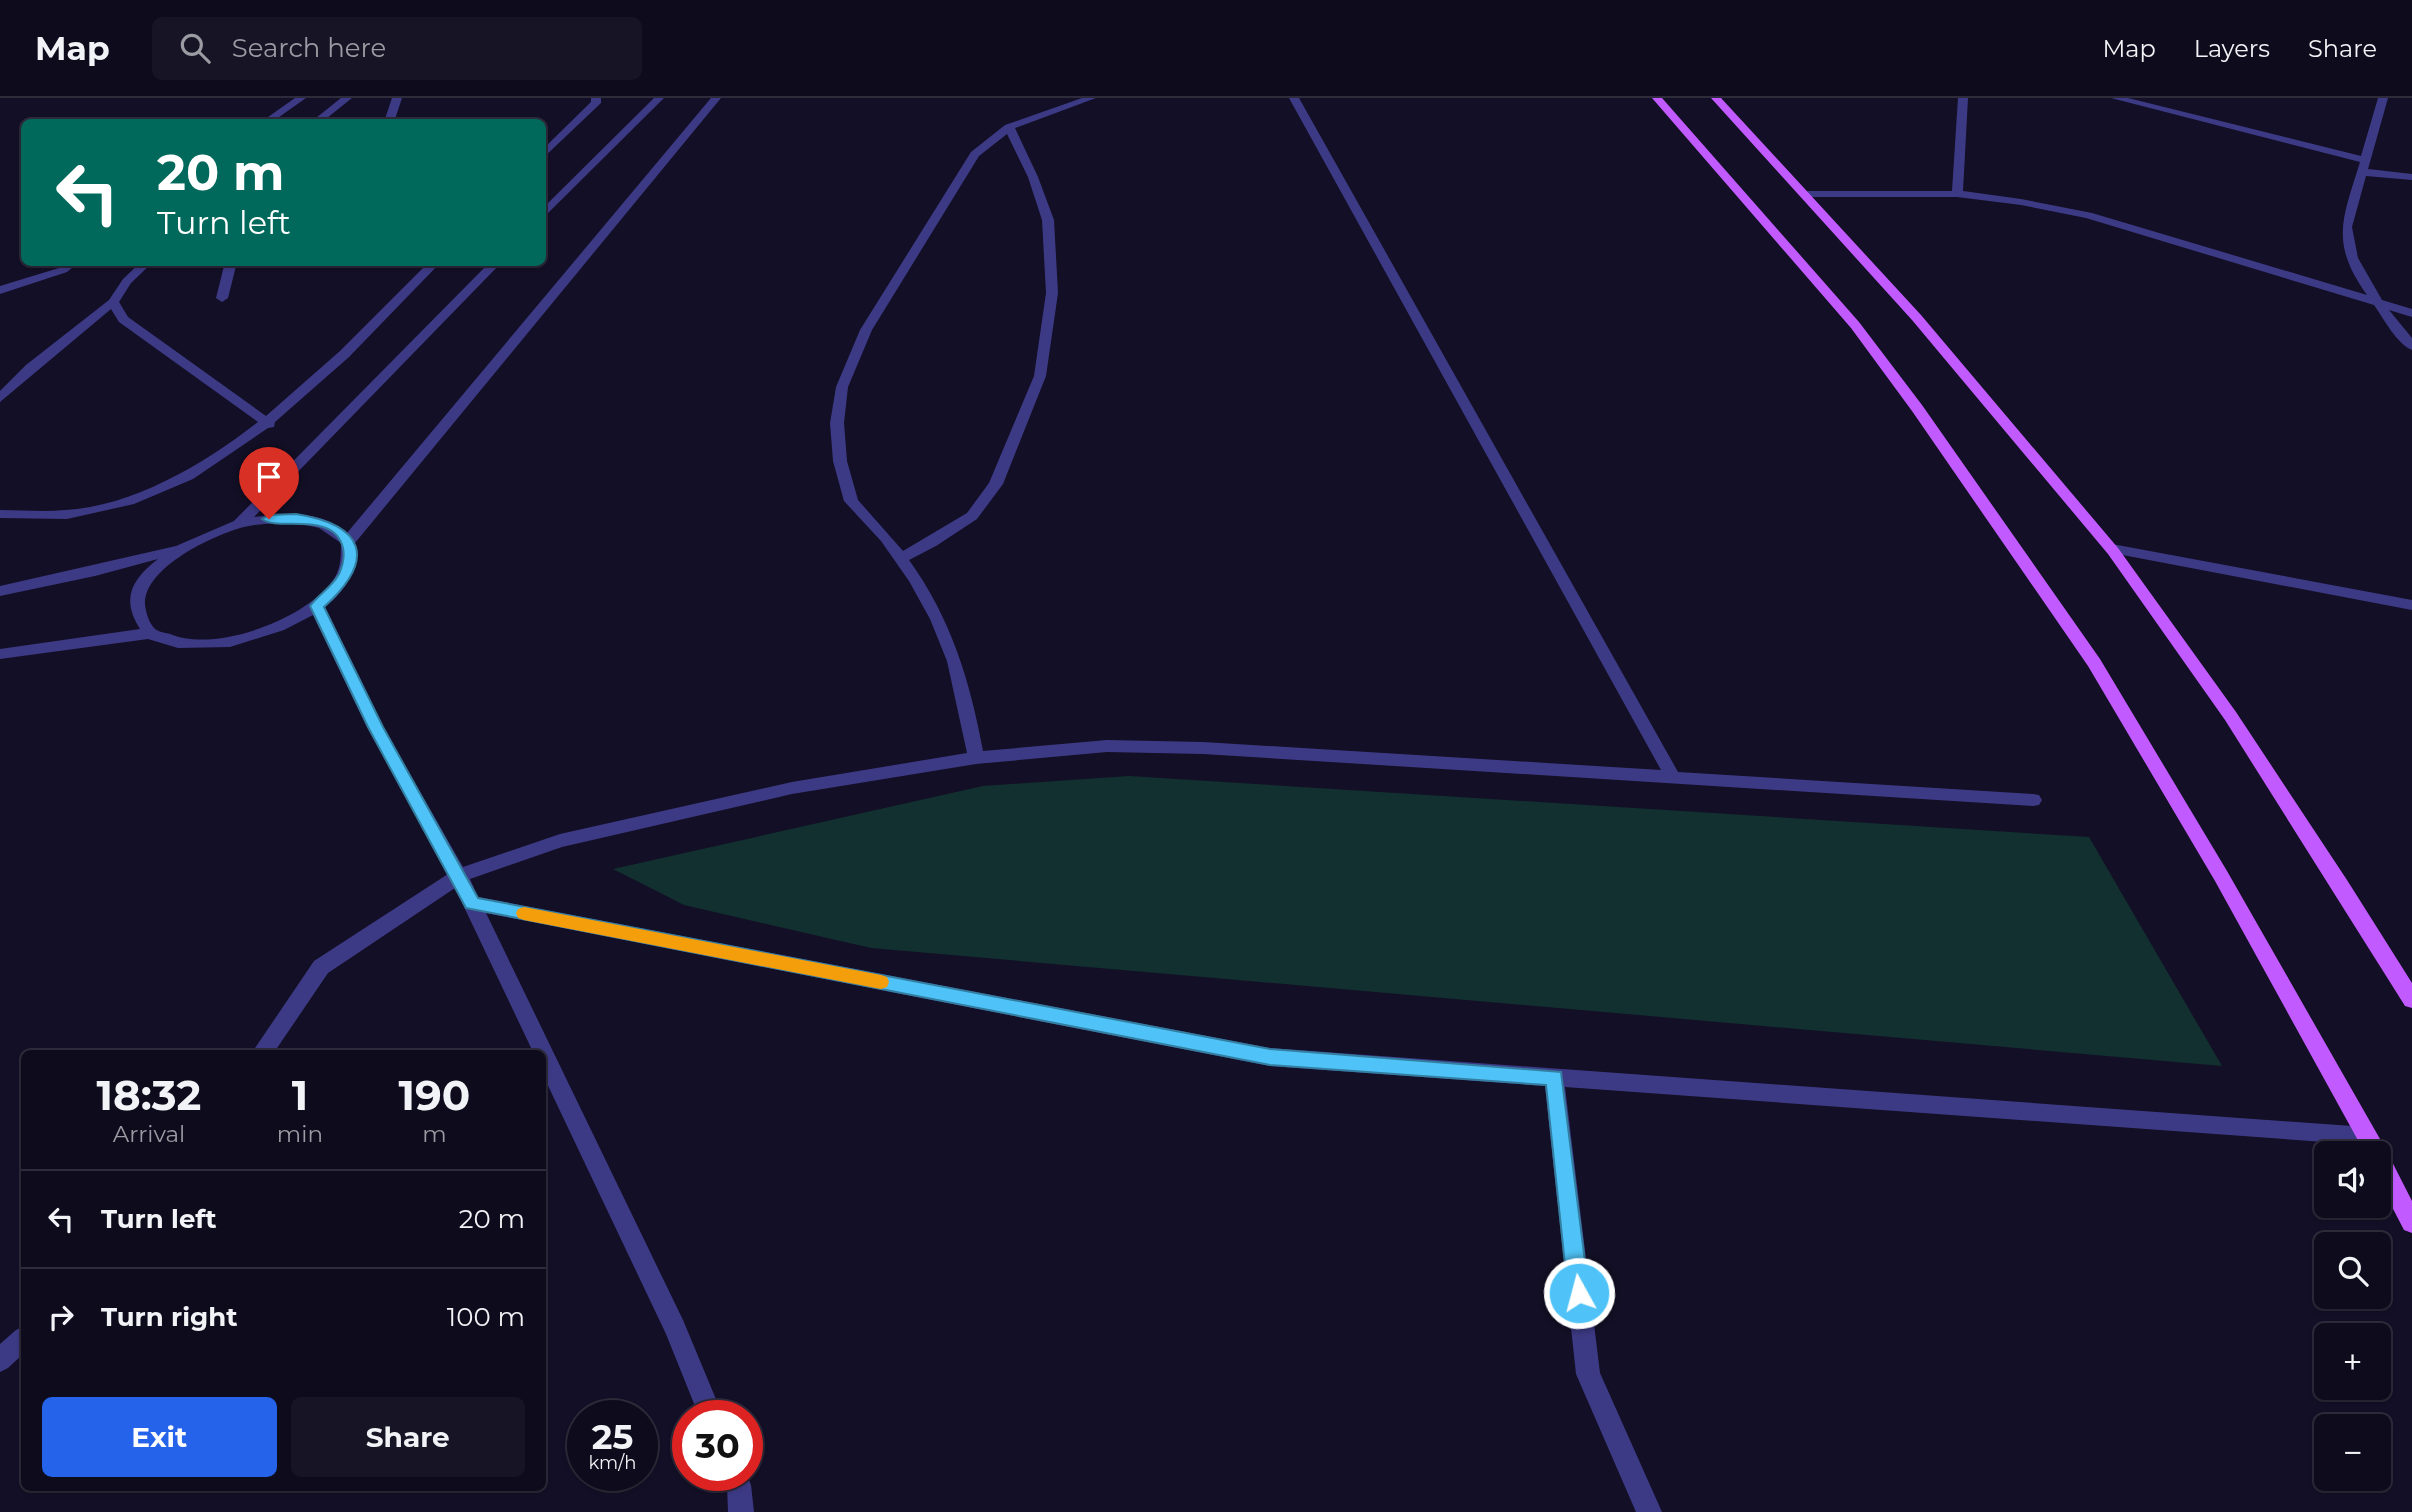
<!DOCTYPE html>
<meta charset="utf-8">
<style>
:root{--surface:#0e0b1c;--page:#171425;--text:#f1f3f6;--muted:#9b9ba3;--line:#2e2b3b;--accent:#2563eb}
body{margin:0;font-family:Montserrat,sans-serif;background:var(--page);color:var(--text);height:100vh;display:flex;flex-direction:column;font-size:26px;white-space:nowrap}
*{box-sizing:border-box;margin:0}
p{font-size:23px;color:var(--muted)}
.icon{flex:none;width:38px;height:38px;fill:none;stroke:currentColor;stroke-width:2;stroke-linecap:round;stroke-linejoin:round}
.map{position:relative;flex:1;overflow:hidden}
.drawer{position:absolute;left:21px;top:952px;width:525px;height:441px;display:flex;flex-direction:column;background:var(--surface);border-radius:10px;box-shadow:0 2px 5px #0004,0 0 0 2px var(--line)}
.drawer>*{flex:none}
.banner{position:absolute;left:21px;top:21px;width:525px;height:147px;border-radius:10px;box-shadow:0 2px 5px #0004,0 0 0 2px var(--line);background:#00695c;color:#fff;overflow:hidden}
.controls{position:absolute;left:2314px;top:1043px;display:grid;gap:14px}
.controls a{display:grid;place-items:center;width:77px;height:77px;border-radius:10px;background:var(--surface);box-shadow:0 2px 5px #0004,0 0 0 2px var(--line);font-size:35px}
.speed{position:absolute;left:567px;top:1302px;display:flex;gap:14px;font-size:35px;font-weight:700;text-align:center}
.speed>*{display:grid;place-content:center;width:91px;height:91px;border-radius:50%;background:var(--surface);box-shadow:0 2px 5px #0004,0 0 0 2px var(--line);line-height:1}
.speed small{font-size:18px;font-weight:400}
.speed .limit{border:10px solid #d22;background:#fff;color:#111}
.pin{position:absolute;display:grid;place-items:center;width:60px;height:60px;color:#fff;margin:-72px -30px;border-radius:50% 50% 50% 0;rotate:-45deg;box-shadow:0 0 7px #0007}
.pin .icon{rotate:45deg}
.me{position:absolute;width:77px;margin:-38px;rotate:353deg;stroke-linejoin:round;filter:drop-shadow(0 0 5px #0008)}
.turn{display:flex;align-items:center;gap:24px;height:147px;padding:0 21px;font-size:32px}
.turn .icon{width:91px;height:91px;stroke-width:2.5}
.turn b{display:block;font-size:49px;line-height:60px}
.eta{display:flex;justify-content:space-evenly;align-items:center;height:119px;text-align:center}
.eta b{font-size:42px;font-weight:700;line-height:49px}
.action{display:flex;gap:14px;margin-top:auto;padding:14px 21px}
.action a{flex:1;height:80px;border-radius:10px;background:var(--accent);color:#fff;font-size:28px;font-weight:700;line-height:80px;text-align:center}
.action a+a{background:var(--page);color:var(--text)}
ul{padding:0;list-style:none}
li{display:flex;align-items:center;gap:21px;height:98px;padding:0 21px;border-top:2px solid var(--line)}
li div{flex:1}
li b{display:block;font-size:26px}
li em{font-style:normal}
header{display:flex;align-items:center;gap:42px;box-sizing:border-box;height:98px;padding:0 35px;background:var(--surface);border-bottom:2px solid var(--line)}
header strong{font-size:33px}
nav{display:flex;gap:38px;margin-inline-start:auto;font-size:24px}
.search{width:490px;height:63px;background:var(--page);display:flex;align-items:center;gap:18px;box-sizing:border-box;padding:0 24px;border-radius:10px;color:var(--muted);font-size:26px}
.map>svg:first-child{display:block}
</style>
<header>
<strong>Map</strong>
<div class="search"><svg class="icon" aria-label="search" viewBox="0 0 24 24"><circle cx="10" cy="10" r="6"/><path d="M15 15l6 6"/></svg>Search here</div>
<nav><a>Map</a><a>Layers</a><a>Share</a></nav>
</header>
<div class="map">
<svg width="2412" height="1414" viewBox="0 0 2412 1414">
<rect width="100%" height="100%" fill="#130f26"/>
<polygon fill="#12302f" points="1129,678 2089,739 2222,968 871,850 684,807 613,771 983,688"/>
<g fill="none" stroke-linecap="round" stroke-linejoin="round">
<g fill="#3d3a85" fill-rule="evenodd">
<polygon points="295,0 306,0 272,24 261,24"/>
<polygon points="341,0 352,0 322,24 311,24"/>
<polygon points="392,0 402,0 394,24 384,24"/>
<polygon points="591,0 601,0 601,5 542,61 542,52 591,4"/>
<polygon points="654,0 664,0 542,121 542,111"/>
<path d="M 711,0 L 721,0 L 355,445 C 356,472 347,492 325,509 L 383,629 L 463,769 L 560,736 L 792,684 L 967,655 L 947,563 L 930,521 L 909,483 L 881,443 L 844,403 L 833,363 L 830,325 L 836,289 L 860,232 L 971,54 L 1005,27 L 1082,0 L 1096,0 L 1015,30 L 1038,79 L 1054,122 L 1058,195 L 1046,278 L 1003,386 L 977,421 L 936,448 L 909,462 C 951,520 970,583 983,653 L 1107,642 L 1203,644 L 1661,672 L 1289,0 L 1299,0 L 1678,674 L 2033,696 L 2039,697 L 2042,702 L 2039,707 L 2033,708 L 1203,656 L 1107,654 L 976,666 L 792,696 L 562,749 L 470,781 L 478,799 L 1270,950 L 2366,1029 L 2373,1031 L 2377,1038 L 2373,1045 L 2366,1047 L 1565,989 L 1600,1275 L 1662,1414 L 1636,1414 L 1576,1276 L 1545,988 L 1270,968 L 486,815 L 683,1222 L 723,1318 L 699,1318 L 666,1236 L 542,975 L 542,956 L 534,956 L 455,790 L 328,875 L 273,956 L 251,956 L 314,863 L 448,776 L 367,629 L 313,517 L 284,532 L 230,549 L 178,550 L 148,541 L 0,561 L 0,551 L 140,531 C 121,501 131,482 158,461 L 95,478 L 0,498 L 0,488 L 176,448 L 234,423 L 490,164 L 502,164 L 254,419 C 286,415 322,412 347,435 ZM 1007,36 L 1028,79 L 1042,122 L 1046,195 L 1034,278 L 989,385 L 967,415 L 903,453 L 858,402 L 847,363 L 844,325 L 848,289 L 872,232 L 979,58 ZM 297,425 L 319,430 L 341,445 C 341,460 341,473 331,485 C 302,522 215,555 170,536 C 166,535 159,534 155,531 C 149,525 146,515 145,507 C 143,470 213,437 244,429 C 261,425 280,425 297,425 Z"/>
<path d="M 1958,0 L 1968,0 L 1963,93 L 2021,101 L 2092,115 L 2367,197 C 2329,144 2343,120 2360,64 L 2111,0 L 2128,0 L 2361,58 L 2378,0 L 2388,0 L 2368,71 L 2412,76 L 2412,82 L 2366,78 L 2352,129 L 2358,160 L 2382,202 L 2412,211 L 2412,219 L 2389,212 L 2412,240 L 2412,252 C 2396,245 2384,221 2374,207 L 2086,120 L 2021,107 L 1957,99 L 1808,99 L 1803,96 L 1808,93 L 1952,93 Z"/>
<polygon points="66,164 79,164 67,174 0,196 0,188 59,170"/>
<path d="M 141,164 L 153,164 L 131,185 L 119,204 L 128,219 L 266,318 L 340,253 L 429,164 L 441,164 L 349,259 L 275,324 L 274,329 L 268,330 L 193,381 L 134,406 L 67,421 L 0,420 L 0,412 C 21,412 43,414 65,412 C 132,409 206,365 258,324 L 119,224 L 111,211 L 0,304 L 0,293 L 26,267 L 109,202 L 123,181 Z"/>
<polygon points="225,164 237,164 228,200 222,204 216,200"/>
<polygon points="2112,446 2412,502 2412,512 2107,454 2105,451"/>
<polygon points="24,1228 24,1255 8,1270 0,1274 0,1246 16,1232"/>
<polygon points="723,1377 747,1377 751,1387 754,1414 728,1414 727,1387"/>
</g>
<g fill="#c25bff" fill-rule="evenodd">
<polygon points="1652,0 1662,0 1859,224 1922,307 2100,561 2227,773 2384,1048 2412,1103 2412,1135 2404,1132 2378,1082 2378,1055 2365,1055 2215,783 2088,568 1912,313 1851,230"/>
<polygon points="1711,0 1721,0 1921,217 2118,450 2236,614 2347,782 2412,885 2412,910 2405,908 2225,622 2108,456 1912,222"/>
</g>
</g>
<path fill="#4fc3f7" stroke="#337fa1" stroke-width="2" d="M 296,416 C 365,427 377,461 324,509 L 383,629 L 478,800 L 1270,951 L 1561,974 L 1589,1195 L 1586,1203 L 1579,1206 L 1571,1203 L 1568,1195 L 1546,987 L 1270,967 L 466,810 L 368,629 L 310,508 C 319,496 332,489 339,476 C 343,467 345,459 343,450 C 334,412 278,434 262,421 L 269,417 Z"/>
<polygon fill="#f59e0b" points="524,809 881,877 887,879 889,884 887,889 881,891 524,822 518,820 516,815 518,811"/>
</svg>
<div class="controls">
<a><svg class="icon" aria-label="sound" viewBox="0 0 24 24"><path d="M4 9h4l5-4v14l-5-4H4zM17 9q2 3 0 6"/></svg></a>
<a><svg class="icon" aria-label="search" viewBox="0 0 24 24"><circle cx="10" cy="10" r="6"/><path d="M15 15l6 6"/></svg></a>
<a>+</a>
<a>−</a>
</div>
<div class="speed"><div>25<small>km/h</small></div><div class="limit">30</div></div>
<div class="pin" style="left:269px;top:421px;background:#d93025"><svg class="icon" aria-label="arrive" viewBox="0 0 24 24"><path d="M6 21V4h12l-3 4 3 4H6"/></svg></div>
<svg class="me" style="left:1579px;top:1195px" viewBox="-20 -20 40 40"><circle r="17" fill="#4fc3f7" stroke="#fff" stroke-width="3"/><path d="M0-11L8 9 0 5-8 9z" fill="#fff"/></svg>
<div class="banner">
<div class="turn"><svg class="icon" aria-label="left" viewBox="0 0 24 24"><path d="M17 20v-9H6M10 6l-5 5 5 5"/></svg><div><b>20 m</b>Turn left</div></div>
</div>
<section class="drawer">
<div class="eta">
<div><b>18:32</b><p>Arrival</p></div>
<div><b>1</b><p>min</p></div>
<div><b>190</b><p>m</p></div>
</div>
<ul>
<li><svg class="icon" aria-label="left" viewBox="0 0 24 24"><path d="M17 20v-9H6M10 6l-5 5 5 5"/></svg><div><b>Turn left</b></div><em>20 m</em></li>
<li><svg class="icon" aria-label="right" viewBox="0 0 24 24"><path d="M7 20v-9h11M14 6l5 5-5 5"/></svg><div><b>Turn right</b></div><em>100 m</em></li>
</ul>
<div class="action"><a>Exit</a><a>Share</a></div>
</section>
</div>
